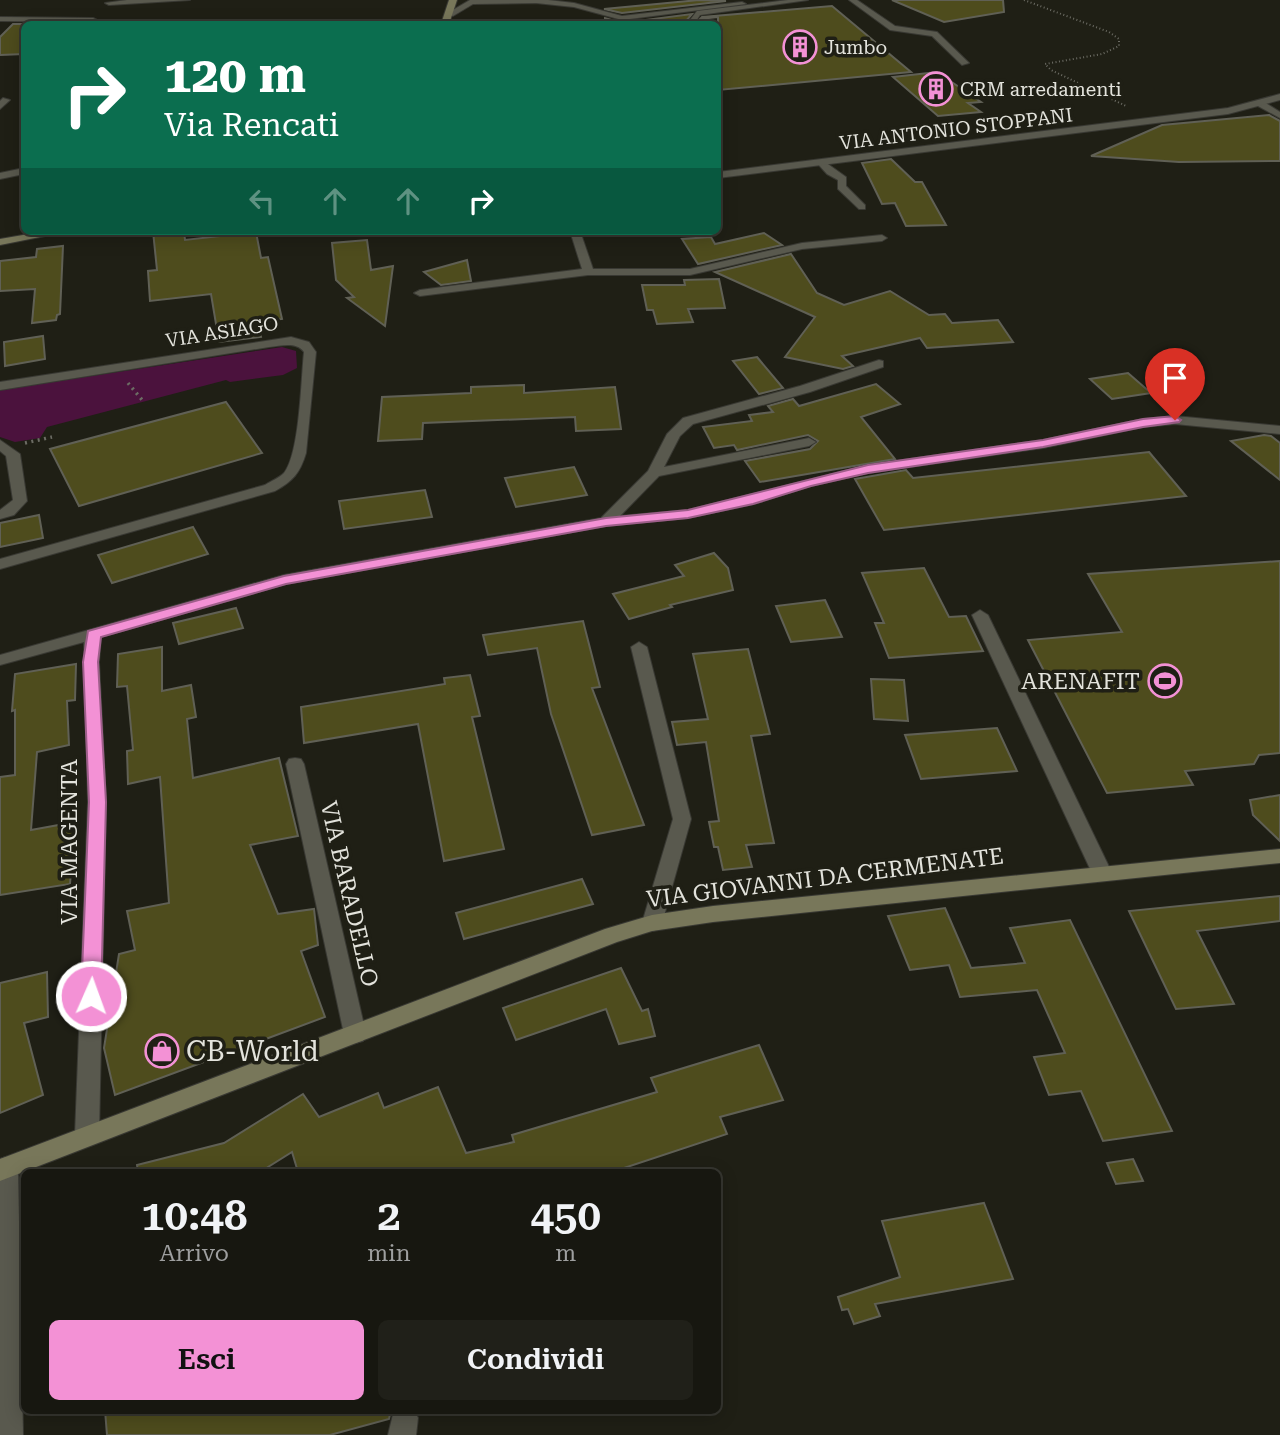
<!DOCTYPE html>
<html lang="it">
<style>
:root{--surface:#171710;--page:#202019;--text:#f1f3f6;--muted:#9e9f9f;--line:#363630;--accent:#f391d5}
body{margin:0;font-family:"Roboto Serif",serif;background:var(--page);color:var(--text);height:100vh;display:flex;flex-direction:column;font-size:26px;white-space:nowrap}
*{box-sizing:border-box;margin:0}
p{font-size:23px;color:var(--muted)}
.icon{flex:none;width:38px;height:38px;fill:none;stroke:currentColor;stroke-width:2;stroke-linecap:round;stroke-linejoin:round}
.map{position:relative;flex:1;overflow:hidden}
.sheet{position:absolute;left:21px;top:1169px;width:700px;height:245px;display:flex;flex-direction:column;background:var(--surface);border-radius:10px;box-shadow:0 4px 18px #0003,0 0 0 2px var(--line)}
.sheet>*{flex:none}
.banner{position:absolute;left:21px;top:21px;width:700px;height:214px;border-radius:10px;box-shadow:0 4px 18px #0003,0 0 0 2px var(--line);background:#0b6e4f;color:#fff;overflow:hidden}
.pin{position:absolute;display:grid;place-items:center;width:60px;height:60px;color:#fff;margin:-72px -30px;border-radius:50% 50% 50% 0;rotate:-45deg;box-shadow:0 0 7px #0007}
.pin .icon{rotate:45deg}
.me{position:absolute;width:77px;margin:-38px;rotate:2deg;stroke-linejoin:round;filter:drop-shadow(0 0 5px #0008)}
.turn{display:flex;align-items:center;gap:24px;height:147px;padding:0 28px;font-size:32px}
.turn .icon{width:91px;height:91px;stroke-width:2.5}
.turn b{display:block;font-size:49px;line-height:60px}
.lanes{display:flex;align-items:center;height:66px;padding:0 28px;background:#0003;justify-content:center;gap:35px;direction:ltr}
.lanes .off{opacity:.35}
.eta{display:flex;justify-content:space-evenly;align-items:center;height:119px;text-align:center}
.eta b{font-size:42px;font-weight:600;line-height:49px}
.action{display:flex;gap:14px;margin-top:auto;padding:14px 28px}
.action a{flex:1;height:80px;border-radius:10px;background:var(--accent);color:#111;font-size:28px;font-weight:600;line-height:80px;text-align:center}
.action a+a{background:var(--page);color:var(--text)}
.map>svg:first-child{display:block}
</style>
<div class="map">
<svg width="1280" height="1435" viewBox="0 0 1280 1435">
<rect width="100%" height="100%" fill="#1f1f15"/>
<polygon fill="#4b123d" points="282,347 296,351 297,368 283,375 230,382 226,380 47,427 40,438 15,442 0,437 0,390"/>
<g fill="#4e4c1d" stroke="#606055" stroke-width="2">
<polygon points="699,0 726,1 622,13 604,9"/>
<polygon points="892,0 1003,0 1004,12 944,22"/>
<polygon points="832,6 911,72 718,90 718,17 700,19 702,17"/>
<polygon points="692,14 686,21 662,24 605,24 605,18 622,23"/>
<polygon points="13,24 24,24 24,54 0,55 0,37"/>
<polygon points="937,72 981,102 968,103 981,112 938,116 893,77"/>
<polygon points="1269,115 1280,121 1280,161 1179,162 1091,156 1162,125"/>
<polygon points="891,159 915,182 922,182 946,225 906,226 895,203 882,204 862,163"/>
<polygon points="153,231 184,231 185,240 256,232 261,258 268,257 282,319 258,322 261,337 219,342 211,294 150,301 148,271 157,270"/>
<polygon points="764,233 782,245 698,264 682,239 711,237 715,244"/>
<polygon points="367,240 371,270 393,266 385,326 347,298 354,297 336,280 332,243"/>
<polygon points="63,246 60,314 57,315 56,320 32,323 35,289 0,291 0,261 36,257 37,249"/>
<polygon points="791,254 817,293 844,305 890,291 929,315 945,314 952,323 998,320 1013,342 927,348 920,338 842,356 853,366 843,369 785,357 815,317 715,272"/>
<polygon points="467,260 471,281 441,285 424,272"/>
<polygon points="719,279 725,308 688,309 693,322 657,324 653,310 647,310 642,285 685,285 684,280"/>
<polygon points="43,336 45,359 5,366 4,342"/>
<polygon points="757,357 783,388 759,394 733,361"/>
<polygon points="1128,373 1151,393 1112,399 1090,379"/>
<polygon points="876,384 900,404 861,417 895,459 760,482 745,461 810,449 818,441 808,435 737,450 734,445 714,448 703,427 752,421 749,415 773,412 768,406 793,399 799,406"/>
<polygon points="524,385 524,393 615,387 621,429 576,431 575,417 423,423 422,439 378,441 382,397 471,393 471,387"/>
<polygon points="226,402 262,453 79,506 50,449"/>
<polygon points="1264,435 1271,436 1280,443 1280,480 1231,441"/>
<polygon points="1149,452 1186,496 884,530 855,479 906,470 913,478"/>
<polygon points="574,467 587,495 516,507 505,478"/>
<polygon points="425,490 432,517 344,529 339,501"/>
<polygon points="39,515 43,538 0,547 0,523"/>
<polygon points="193,527 208,554 112,583 98,555"/>
<polygon points="714,553 728,568 733,590 670,605 672,607 629,619 613,594 684,576 675,565"/>
<polygon points="1280,561 1280,753 1259,755 1254,764 1185,771 1193,785 1107,793 1028,640 1122,632 1088,574"/>
<polygon points="924,568 949,617 966,616 983,651 889,658 875,623 884,623 862,573"/>
<polygon points="825,600 842,637 791,642 776,606"/>
<polygon points="236,608 243,628 179,644 173,623"/>
<polygon points="583,621 600,687 592,688 644,825 592,835 551,714 537,648 488,655 483,635"/>
<polygon points="162,647 162,691 191,685 196,717 187,719 193,778 279,758 298,836 250,845 278,914 314,909 318,945 301,951 325,1017 115,1095 104,1048 119,954 135,950 127,911 169,903 160,777 128,784 127,751 133,750 127,686 117,687 118,654"/>
<polygon points="748,649 770,734 751,736 774,843 746,845 752,867 723,870 718,847 714,847 709,822 719,821 706,742 677,745 672,722 708,719 693,654"/>
<polygon points="76,664 75,700 67,701 69,745 37,752 31,830 75,822 70,884 0,895 0,777 15,775 15,710 12,711 15,674"/>
<polygon points="470,675 480,716 472,717 504,849 444,861 418,724 304,743 301,707 445,684 444,678"/>
<polygon points="871,679 904,680 908,721 874,719"/>
<polygon points="997,728 1017,771 921,779 905,735"/>
<polygon points="1280,795 1280,841 1253,815 1250,800"/>
<polygon points="582,879 593,904 464,939 456,913"/>
<polygon points="1280,896 1280,921 1197,931 1234,1004 1176,1009 1129,911"/>
<polygon points="945,908 971,968 1025,963 1010,928 1070,920 1172,1131 1103,1141 1081,1091 1049,1095 1034,1057 1065,1053 1037,990 960,997 949,965 910,970 888,916"/>
<polygon points="621,968 642,1011 648,1009 655,1036 619,1044 606,1009 516,1040 503,1008"/>
<polygon points="47,972 48,1017 24,1023 43,1095 0,1113 0,983"/>
<polygon points="759,1045 783,1100 720,1117 727,1134 612,1172 298,1172 292,1152 260,1172 138,1172 137,1165 224,1143 303,1094 319,1117 378,1093 384,1108 438,1087 466,1153 514,1142 512,1135 657,1092 651,1078"/>
<polygon points="1133,1159 1143,1181 1116,1184 1107,1163"/>
<polygon points="984,1203 1013,1279 875,1304 880,1316 854,1324 848,1309 842,1310 838,1297 900,1277 882,1221"/>
<polygon points="105,1410 391,1410 389,1419 330,1435 107,1435"/>
</g>
<g fill="none" stroke-linecap="round" stroke-linejoin="round">
<defs>
<g id="service">
<polygon points="788,0 808,0 700,15 694,24 687,24 697,11"/>
<polygon points="849,0 857,0 895,26 937,32 969,63 962,65 932,36 890,30"/>
<polygon points="1258,102 1264,102 1280,112 1280,118 1258,106"/>
<polygon points="819,162 825,162 846,177 846,186 865,205 865,209 859,209 838,189 838,180 827,174 818,164"/>
</g>
<g id="minor">
<polygon points="190,0 109,5 105,3 127,0"/>
<polygon points="470,0 548,0 574,3 622,16 742,2 746,4 622,20 574,7 536,3 473,4 453,16 446,14"/>
<polygon points="0,17 93,18 97,20 93,22 0,21"/>
<polygon points="1280,94 1280,100 1228,114 718,178 718,172 1228,108"/>
<polygon points="3,98 10,100 0,109 0,101"/>
<polygon points="570,231 580,231 593,269 690,269 802,243 882,235 887,238 882,241 802,249 690,275 588,275 420,296 414,293 420,290 582,269"/>
<path d="M 291,337 L 309,342 L 316,352 L 306,453 C 300,473 293,481 275,491 L 0,569 L 0,559 L 265,485 C 271,481 279,478 284,473 C 300,453 301,379 304,352 C 296,341 281,346 269,347 L 0,390 L 0,382 Z"/>
<polygon points="879,360 883,361 883,367 810,392 693,424 680,436 664,467 809,438 816,442 809,446 659,476 620,516 688,510 868,465 1043,440 1143,419 1175,416 1280,426 1280,434 1175,424 1143,427 1043,448 868,473 811,486 754,504 688,518 606,526 286,584 101,637 99,662 106,802 99,1135 95,1142 87,1146 79,1142 75,1135 88,802 84,642 0,665 0,655 284,575 601,518 648,471 667,434 683,418 800,386"/>
<polygon points="0,440 20,454 27,501 14,515 0,519 0,510 13,500 6,456 0,451"/>
<polygon points="980,610 988,615 1112,873 1109,878 1102,881 1095,878 1092,873 972,615"/>
<polygon points="639,642 647,647 691,819 662,923 659,929 652,931 645,929 642,923 673,819 631,647"/>
<polygon points="295,758 301,759 304,764 366,1034 363,1041 355,1043 347,1041 344,1034 286,764 289,759"/>
<polygon points="6,1157 14,1160 18,1168 23,1435 0,1435 0,1159"/>
<polygon points="394,1410 414,1410 418,1418 416,1435 388,1435"/>
</g>
<polygon id="tertiary" points="24,168 24,174 0,179 0,173"/>
<g id="secondary">
<polygon points="449,0 457,0 449,24 441,24"/>
<polygon points="46,231 70,231 0,245 0,239"/>
<polygon points="1280,849 1280,863 713,922 652,931 617,942 0,1181 0,1159 605,929 652,915 713,906"/>
</g>
</defs>
<use href="#service" stroke="#393933" stroke-width="2"/>
<use href="#minor" stroke="#393933" stroke-width="2"/>
<use href="#tertiary" stroke="#393933" stroke-width="2"/>
<use href="#secondary" stroke="#393933" stroke-width="2"/>
<polyline stroke="#6c6c64" stroke-width="2" stroke-dasharray="1 2.5" stroke-linecap="butt" points="1024,0 1109,32 1119,39 1119,46 1102,54 1045,64 1051,70 1126,106"/>
<g stroke="#6c6c64" stroke-width="3.5" stroke-dasharray="2 4.5" stroke-linecap="butt">
<polyline points="128,383 143,401"/>
<polyline points="25,443 52,437"/>
</g>
<use href="#service" fill="#59594e" fill-rule="evenodd"/>
<use href="#minor" fill="#59594e" fill-rule="evenodd"/>
<use href="#tertiary" fill="#59594e" fill-rule="evenodd"/>
<use href="#secondary" fill="#78775a" fill-rule="evenodd"/>
</g>
<polygon fill="#f391d5" stroke="#9e5e8a" stroke-width="2" points="1175,416 1181,420 1179,422 1143,427 1043,447 868,473 811,486 753,504 688,518 606,526 286,584 101,637 98,662 106,802 101,996 98,1002 91,1004 84,1002 81,996 89,802 83,662 88,631 284,576 606,518 688,510 868,465 1043,440 1143,419"/>
<defs>
<symbol id="building-ring" viewBox="-11 -11 22 22"><circle r="9.5" fill="#1f1f15" stroke="#f391d5" stroke-width="1.5"/><path d="M-4-6H4V6H1V3H-1V6H-4ZM-2.5-4.3h1.7v1.8h-1.7ZM.8-4.3h1.7v1.8H.8ZM-2.5-1h1.7V.8h-1.7ZM.8-1h1.7V.8H.8Z" fill="#f391d5"/></symbol>
<symbol id="stadium-ring" viewBox="-11 -11 22 22"><circle r="9.5" fill="#1f1f15" stroke="#f391d5" stroke-width="1.5"/><path d="M0-5a6.5 5 0 1 0 0 10a6.5 5 0 1 0 0-10ZM-3.5-1.8h7v3.6h-7Z" fill="#f391d5"/></symbol>
<symbol id="shop-ring" viewBox="-11 -11 22 22"><circle r="9.5" fill="#1f1f15" stroke="#f391d5" stroke-width="1.5"/><path d="M-5-2.5h2.3a2.7 3.5 0 0 1 5.4 0H5L5.5 6h-11ZM-1.5-2.5h3a1.5 2.3 0 0 0-3 0Z" fill="#f391d5"/></symbol>
</defs>
<g fill-rule="evenodd">
<use href="#building-ring" x="781" y="28" width="38" height="38"/>
<use href="#building-ring" x="917" y="70" width="38" height="38"/>
<use href="#stadium-ring" x="1146" y="662" width="38" height="38"/>
<use href="#shop-ring" x="143" y="1032" width="38" height="38"/>
</g>
<g text-anchor="middle" dominant-baseline="central" stroke-width="7" stroke-linejoin="round" paint-order="stroke">
<g font-size="19" fill="#e3e3dc" stroke="#1f1f15" text-anchor="start">
<text x="824" y="47">Jumbo</text>
<text x="960" y="89">CRM arredamenti</text>
</g>
<g font-size="19" fill="#e3e3dc" stroke="#1f1f15">
<text transform="translate(956 129) rotate(-7)">VIA ANTONIO STOPPANI</text>
<text transform="translate(222 332) rotate(-9)">VIA ASIAGO</text>
</g>
<g font-size="23" fill="#e3e3dc" stroke="#1f1f15" text-anchor="end">
<text x="1140" y="681">ARENAFIT</text>
</g>
<g font-size="23" fill="#e3e3dc" stroke="#1f1f15">
<text transform="translate(69 842) rotate(-90)">VIA MAGENTA</text>
<text transform="translate(825 878) rotate(-7)">VIA GIOVANNI DA CERMENATE</text>
<text transform="translate(349 894) rotate(77)">VIA BARADELLO</text>
</g>
<g font-size="28" fill="#e3e3dc" stroke="#1f1f15" text-anchor="start">
<text x="186" y="1051">CB-World</text>
</g>
</g>
</svg>
<div class="pin" style="left:1175px;top:420px;background:#d93025"><svg class="icon" aria-label="arrive" viewBox="0 0 24 24"><path d="M6 21V4h12l-3 4 3 4H6"/></svg></div>
<svg class="me" style="left:91px;top:996px" viewBox="-20 -20 40 40"><circle r="17" fill="#f391d5" stroke="#fff" stroke-width="3"/><path d="M0-11L8 9 0 5-8 9z" fill="#fff"/></svg>
<div class="banner">
<div class="turn"><svg class="icon" aria-label="right" viewBox="0 0 24 24"><path d="M7 20v-9h11M14 6l5 5-5 5"/></svg><div><b>120 m</b>Via Rencati</div></div>
<div class="lanes"><svg class="icon off" aria-label="left" viewBox="0 0 24 24"><path d="M17 20v-9H6M10 6l-5 5 5 5"/></svg><svg class="icon off" aria-label="ahead" viewBox="0 0 24 24"><path d="M12 20V5M6 11l6-6 6 6"/></svg><svg class="icon off" aria-label="ahead" viewBox="0 0 24 24"><path d="M12 20V5M6 11l6-6 6 6"/></svg><svg class="icon" aria-label="right" viewBox="0 0 24 24"><path d="M7 20v-9h11M14 6l5 5-5 5"/></svg></div>
</div>
<section class="sheet">
<div class="eta">
<div><b>10:48</b><p>Arrivo</p></div>
<div><b>2</b><p>min</p></div>
<div><b>450</b><p>m</p></div>
</div>
<div class="action"><a>Esci</a><a>Condividi</a></div>
</section>
</div>
